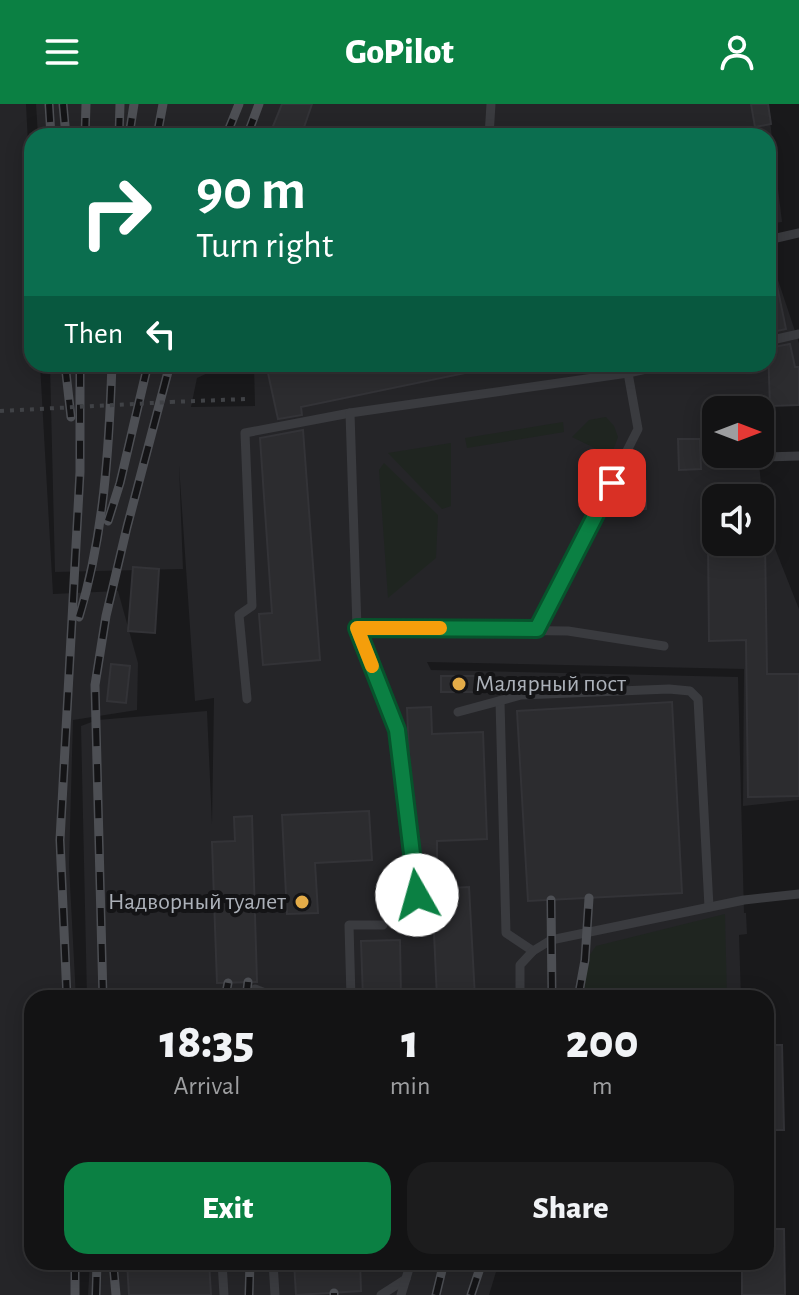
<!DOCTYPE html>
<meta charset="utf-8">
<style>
:root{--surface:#131314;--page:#1c1c1d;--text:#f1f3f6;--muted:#9d9ea0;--line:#323234;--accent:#0b8043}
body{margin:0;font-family:"Alegreya Sans",sans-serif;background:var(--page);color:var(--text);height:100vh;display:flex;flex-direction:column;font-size:30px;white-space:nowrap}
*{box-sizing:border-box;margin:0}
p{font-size:26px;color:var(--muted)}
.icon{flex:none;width:44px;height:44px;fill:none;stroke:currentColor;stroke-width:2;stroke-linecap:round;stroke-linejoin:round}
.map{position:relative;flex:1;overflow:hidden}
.drawer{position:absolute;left:24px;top:886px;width:750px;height:280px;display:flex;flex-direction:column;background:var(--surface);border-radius:24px;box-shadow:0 4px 20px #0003,0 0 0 2px var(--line)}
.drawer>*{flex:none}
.hud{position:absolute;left:24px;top:24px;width:752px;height:244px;border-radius:24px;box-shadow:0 4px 20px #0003,0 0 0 2px var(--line);background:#0b6e4f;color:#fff;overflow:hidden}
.needle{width:52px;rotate:90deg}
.tools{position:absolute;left:702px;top:292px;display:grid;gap:16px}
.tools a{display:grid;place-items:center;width:72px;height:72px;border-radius:16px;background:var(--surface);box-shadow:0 4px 20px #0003,0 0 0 2px var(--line);font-size:40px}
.pin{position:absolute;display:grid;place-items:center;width:68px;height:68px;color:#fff;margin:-34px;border-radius:16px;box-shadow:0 4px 12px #0006}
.me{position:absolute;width:88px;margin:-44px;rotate:353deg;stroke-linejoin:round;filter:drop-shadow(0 0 6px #0008)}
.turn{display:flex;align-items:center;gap:28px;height:168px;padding:0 40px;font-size:36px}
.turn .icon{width:104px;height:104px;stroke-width:2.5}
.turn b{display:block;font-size:56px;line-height:68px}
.then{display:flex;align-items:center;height:76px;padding:0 40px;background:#0003;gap:16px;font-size:30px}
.eta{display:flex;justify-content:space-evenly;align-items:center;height:136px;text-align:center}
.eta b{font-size:48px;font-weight:800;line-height:56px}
.primary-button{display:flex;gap:16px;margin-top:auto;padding:16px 40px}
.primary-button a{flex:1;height:92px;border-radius:24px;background:var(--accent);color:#fff;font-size:32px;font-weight:800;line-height:92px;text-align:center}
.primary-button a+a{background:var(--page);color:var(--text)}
header{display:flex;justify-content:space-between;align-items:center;height:104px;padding:0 40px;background:var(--accent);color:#fff;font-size:36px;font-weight:800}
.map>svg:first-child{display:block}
</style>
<header><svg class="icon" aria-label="menu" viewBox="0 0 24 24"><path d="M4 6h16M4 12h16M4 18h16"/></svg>GoPilot<svg class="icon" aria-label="person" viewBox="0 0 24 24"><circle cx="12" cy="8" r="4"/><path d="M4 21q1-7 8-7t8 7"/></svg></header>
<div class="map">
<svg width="799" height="1191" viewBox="0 0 799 1191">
<rect width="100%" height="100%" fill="#19191b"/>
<g fill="#252528" fill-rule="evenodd">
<polygon points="0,0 26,0 32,117 32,260 40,260 53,490 118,487 138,559 137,606 73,616 69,761 76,894 32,894 32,1158 80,1158 78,1191 0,1191"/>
<polygon points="36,0 768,0 782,118 768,120 768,32 38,32"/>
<path d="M 771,155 L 799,239 L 799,301 L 753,303 L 753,306 L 716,306 L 716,350 L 758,350 L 765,419 L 799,505 L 799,696 L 743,702 L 744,565 L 427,558 L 431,566 L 738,573 L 744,809 L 746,809 L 747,830 L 739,831 L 741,894 L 87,894 L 81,622 L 97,616 L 207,607 L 212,720 L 214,594 L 195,597 L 179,361 L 183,465 L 55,468 L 50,260 L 213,260 L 210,268 L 197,274 L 191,303 L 255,302 L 254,262 L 275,260 L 768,260 L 768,156 ZM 716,394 L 760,394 L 760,438 L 716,438 Z"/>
<polygon points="90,1158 499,1158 489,1191 88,1191"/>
</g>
<g fill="#1f2520">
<polygon points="606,313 614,322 618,333 611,352 572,333 589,316"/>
<polygon points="563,318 564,328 467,344 465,334"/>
<polygon points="451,339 451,402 442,405 388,349"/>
<polygon points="384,359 438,411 436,454 388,494 379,366"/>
<polygon points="725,810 727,894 575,894 589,852 596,842"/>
</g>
<g fill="#2c2c2f" stroke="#333337" stroke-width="2">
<polygon points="282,0 312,0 301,32 269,32"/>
<polygon points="751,0 768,0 771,20 755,23"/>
<polygon points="776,177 786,225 768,229 768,178"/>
<polygon points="790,240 795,263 799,263 799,301 770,302 768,244"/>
<polygon points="266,260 469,260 470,268 301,303 302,311 278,315"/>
<polygon points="303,326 320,556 263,561 259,510 272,509 260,334"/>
<polygon points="678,335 700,335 701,365 679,366"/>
<polygon points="630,377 646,377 646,405 630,406"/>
<polygon points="708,438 765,438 767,570 799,570 799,692 748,693 746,536 709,537"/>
<polygon points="133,463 159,465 155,529 128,527"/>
<polygon points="111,560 130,562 126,599 107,597"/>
<rect x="441" y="572" width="37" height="16"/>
<polygon points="672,598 682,789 528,797 517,607"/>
<polygon points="431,603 432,630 483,628 487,735 437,737 437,755 420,756 410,671 407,604"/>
<polygon points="369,707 372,756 315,759 318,809 287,810 282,711"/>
<polygon points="252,712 257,878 217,879 212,738 235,737 234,713"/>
<polygon points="469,783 475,894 437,894 432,785"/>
<polygon points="400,836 401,894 363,894 361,837"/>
<polygon points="766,941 782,941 784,1026 766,1026"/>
<polygon points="766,1125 784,1125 785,1191 742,1191 742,1158 766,1158"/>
<polygon points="127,1158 209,1158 211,1191 129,1191"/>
<polygon points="294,1158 360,1158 361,1187 296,1191"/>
</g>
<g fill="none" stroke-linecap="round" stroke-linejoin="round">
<polyline stroke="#404246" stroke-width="4" stroke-dasharray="4 6" stroke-linecap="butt" points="171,298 245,295"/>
<g stroke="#3a3b3f" stroke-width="9">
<polyline points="489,32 491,0"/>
<polyline points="768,136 799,129"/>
<polyline points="768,237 799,230"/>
<polyline points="766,353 799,352"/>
<polyline points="357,524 568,527 664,542"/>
<polyline points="537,525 638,325 628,269"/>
<polyline points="247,595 239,511 252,502 245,329 350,309"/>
<polyline points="500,597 506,829 533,847"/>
<polyline points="458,608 521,591 669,585 690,587 698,595 709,803"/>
<polyline points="417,791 397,626 357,524 350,309 628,269 669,260"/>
<polyline points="223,894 246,891 255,885 278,894"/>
<polyline points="351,894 349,821 383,821"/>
<polyline points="520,894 520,861 533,847 551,836 744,796 799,790"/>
<polyline points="222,1158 224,1191"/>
<polyline points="273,1158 275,1191"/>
<polyline points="381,1191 406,1175"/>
<polyline points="401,1191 411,1158"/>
</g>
<defs>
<g id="rail">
<polyline points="49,0 51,32"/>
<polyline points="63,0 66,32"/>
<polyline points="85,32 86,0"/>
<polyline points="119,32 120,0"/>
<polyline points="129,32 134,0"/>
<polyline points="157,32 163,0"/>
<polyline points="226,32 239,0"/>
<polyline points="247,32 259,0"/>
<polyline points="65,260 71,313"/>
<polyline points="108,417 120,379 148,260"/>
<path d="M 79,513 C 104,431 109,345 112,260"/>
<polyline points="551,796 552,894"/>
<polyline points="67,894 60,736 80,368 80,260"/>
<polyline points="103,894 95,581 106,512 127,423 170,260"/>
<polyline points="225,894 228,879"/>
<polyline points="246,894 248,878"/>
<polyline points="578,894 585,856 589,794"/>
<polyline points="75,1158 75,1191"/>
<polyline points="113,1158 116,1191"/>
<polyline points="334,1189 334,1191"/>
<polyline points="96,1191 97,1158"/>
<polyline points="249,1191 250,1158"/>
<polyline points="436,1191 444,1158"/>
<polyline points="471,1191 482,1158"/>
</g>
</defs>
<use href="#rail" stroke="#4d4f54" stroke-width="9"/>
<use href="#rail" stroke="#141416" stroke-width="6" stroke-dasharray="18" stroke-linecap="butt"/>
<polyline stroke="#404246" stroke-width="4" stroke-dasharray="4 6" stroke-linecap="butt" points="0,307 171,298"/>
</g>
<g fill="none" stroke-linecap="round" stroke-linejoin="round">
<defs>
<polyline id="route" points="417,791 397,626 357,524 537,525 612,379"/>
</defs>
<use href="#route" stroke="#07532c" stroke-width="20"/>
<use href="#route" stroke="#0b8043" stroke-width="14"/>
<polyline stroke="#f59e0b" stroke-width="14" points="372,562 357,524 440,524"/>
</g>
<g fill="#e4ac48" stroke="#141416" stroke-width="3">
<circle cx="459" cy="580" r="8"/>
<circle cx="302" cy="798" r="8"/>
</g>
<g text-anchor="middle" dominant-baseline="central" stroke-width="8" stroke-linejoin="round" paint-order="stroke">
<g font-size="24" fill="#acb1b9" stroke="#141416" text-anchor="start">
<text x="475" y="580">Малярный пост</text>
<text x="286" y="798" text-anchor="end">Надворный туалет</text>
</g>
</g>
</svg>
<div class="tools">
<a><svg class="needle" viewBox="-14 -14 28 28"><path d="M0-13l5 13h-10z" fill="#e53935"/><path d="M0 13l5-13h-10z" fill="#9d9ea0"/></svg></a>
<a><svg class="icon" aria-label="sound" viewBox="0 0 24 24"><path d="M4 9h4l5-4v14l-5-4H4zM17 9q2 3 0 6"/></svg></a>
</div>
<div class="pin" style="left:612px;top:379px;background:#d93025"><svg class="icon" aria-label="arrive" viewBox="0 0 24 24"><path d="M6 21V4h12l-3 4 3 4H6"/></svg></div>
<svg class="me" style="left:417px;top:791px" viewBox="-20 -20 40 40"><circle r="19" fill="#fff"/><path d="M0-13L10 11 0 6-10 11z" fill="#0b8043"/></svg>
<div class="hud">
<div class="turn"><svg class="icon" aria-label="right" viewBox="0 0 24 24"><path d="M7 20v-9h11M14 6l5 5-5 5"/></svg><div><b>90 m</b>Turn right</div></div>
<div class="then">Then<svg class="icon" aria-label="left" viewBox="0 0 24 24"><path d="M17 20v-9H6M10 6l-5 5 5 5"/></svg></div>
</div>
<section class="drawer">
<div class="eta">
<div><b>18:35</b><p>Arrival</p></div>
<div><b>1</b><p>min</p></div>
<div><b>200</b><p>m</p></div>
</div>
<div class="primary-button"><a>Exit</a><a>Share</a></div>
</section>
</div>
